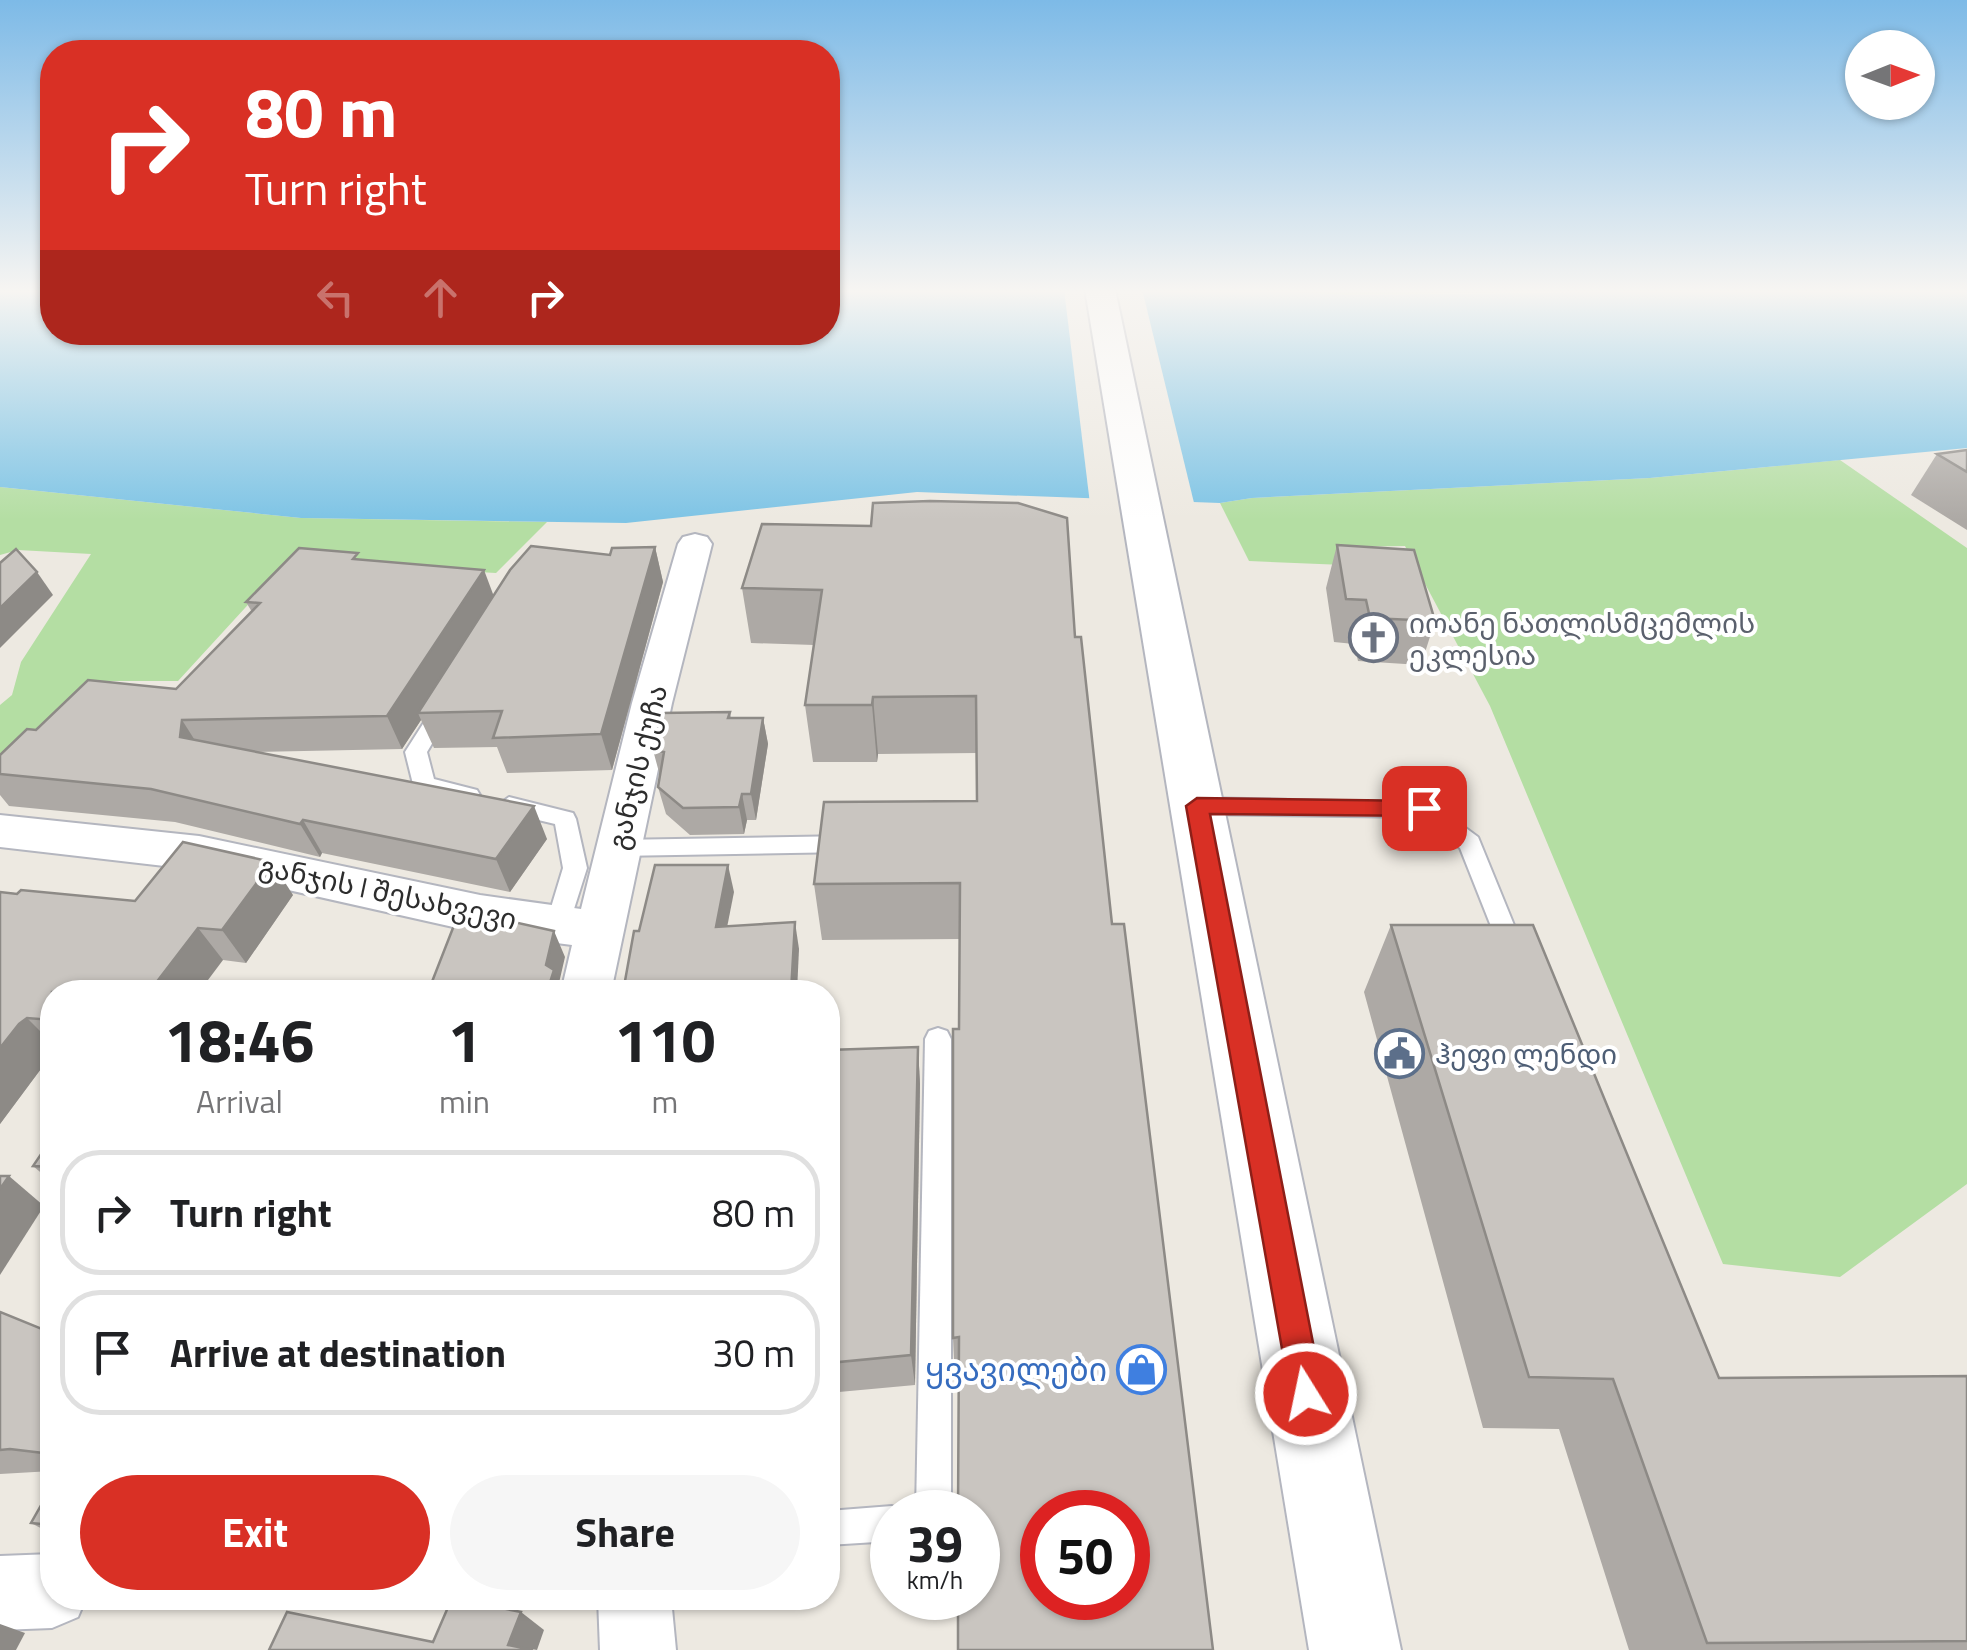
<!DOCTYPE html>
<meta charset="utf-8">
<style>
:root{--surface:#fff;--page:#f6f6f6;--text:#202124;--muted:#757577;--line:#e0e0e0;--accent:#d93025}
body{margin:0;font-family:"Titillium Web","Noto Sans Georgian",sans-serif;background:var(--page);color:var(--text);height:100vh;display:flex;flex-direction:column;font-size:38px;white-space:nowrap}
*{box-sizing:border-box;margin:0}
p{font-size:32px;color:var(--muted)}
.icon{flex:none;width:55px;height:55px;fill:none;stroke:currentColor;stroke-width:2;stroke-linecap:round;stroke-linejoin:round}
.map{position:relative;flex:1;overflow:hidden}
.details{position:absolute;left:40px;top:980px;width:800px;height:630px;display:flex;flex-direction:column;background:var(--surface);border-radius:40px;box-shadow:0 2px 8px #0004}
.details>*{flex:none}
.top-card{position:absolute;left:40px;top:40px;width:800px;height:305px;border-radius:40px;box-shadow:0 2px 8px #0004;background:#d93025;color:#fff;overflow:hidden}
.needle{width:65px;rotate:89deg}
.controls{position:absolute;left:1845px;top:30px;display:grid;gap:20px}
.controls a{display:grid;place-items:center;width:90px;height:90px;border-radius:50%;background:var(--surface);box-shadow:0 2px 8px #0004;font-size:50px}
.speed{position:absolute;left:870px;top:1490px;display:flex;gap:20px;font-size:50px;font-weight:700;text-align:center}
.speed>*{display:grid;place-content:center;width:130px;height:130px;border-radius:50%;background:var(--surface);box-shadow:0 2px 8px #0004;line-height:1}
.speed small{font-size:25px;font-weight:400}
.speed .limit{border:15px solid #d22;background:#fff;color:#111}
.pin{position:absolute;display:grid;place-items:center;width:85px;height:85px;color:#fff;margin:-42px;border-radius:20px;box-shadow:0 5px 15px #0006}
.me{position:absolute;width:110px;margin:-55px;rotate:350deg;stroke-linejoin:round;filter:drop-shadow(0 0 8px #0008)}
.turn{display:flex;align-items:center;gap:35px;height:210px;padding:0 40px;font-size:45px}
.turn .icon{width:130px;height:130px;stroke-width:2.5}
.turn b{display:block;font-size:70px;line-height:85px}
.lanes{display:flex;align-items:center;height:95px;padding:0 40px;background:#0003;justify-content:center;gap:50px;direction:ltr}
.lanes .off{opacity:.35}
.eta{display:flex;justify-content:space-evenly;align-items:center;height:170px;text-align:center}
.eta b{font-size:60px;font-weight:700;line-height:70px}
.button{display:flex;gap:20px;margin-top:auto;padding:20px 40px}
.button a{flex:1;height:115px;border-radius:60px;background:var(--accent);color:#fff;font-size:40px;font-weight:700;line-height:115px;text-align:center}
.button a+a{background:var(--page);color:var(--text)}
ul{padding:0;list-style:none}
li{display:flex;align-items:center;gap:30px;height:125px;margin:0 20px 15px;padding:0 20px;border:5px solid var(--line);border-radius:40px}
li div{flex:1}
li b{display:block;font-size:38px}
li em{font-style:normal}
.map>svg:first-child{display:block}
</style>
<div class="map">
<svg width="1967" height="1650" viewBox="0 0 1967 1650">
<rect width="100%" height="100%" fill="#ede9e1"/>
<g fill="#b4dea3">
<polygon points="1240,289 1689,289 1347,295"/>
<polygon points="1840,460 1967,548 1967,1184 1840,1277 1723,1264 1490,706 1405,546 1341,547 1344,565 1249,561 1220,503 1252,498 1650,478"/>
<polygon points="0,487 301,518 547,522 496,573 288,561 178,681 97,681 0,763 0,705 12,695 21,662 91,554 18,550 0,555"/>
</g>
<polygon fill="#7ec4e5" points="0,289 52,289 52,332 828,332 828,289 1240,289 1347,295 1967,289 1967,448 1650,478 1252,498 1220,503 917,492 626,523 301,518 0,487"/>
<polygon fill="#ede9e1" points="1064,289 1142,289 1195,507 1090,504"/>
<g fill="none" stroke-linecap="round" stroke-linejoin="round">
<defs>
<g id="lane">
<path d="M 442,703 L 452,710 L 427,752 L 434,779 L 477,790 L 480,795 L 477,800 C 461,805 424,796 413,784 L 405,752 L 435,705 Z"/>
<polygon points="509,797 573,813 576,819 587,868 567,931 549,931 546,924 563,868 555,824 501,811 498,805"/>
<polygon points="1197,798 1432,803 1478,837 1525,952 1522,959 1513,962 1504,959 1460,848 1419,817 1197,814 1186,806"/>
<polygon points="849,836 860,844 849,852 617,856 606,848 617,840"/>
<polygon points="938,1028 947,1031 951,1039 951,1512 916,1512 925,1039 929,1031"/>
<polygon points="892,1506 905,1512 892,1512 892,1541 828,1545 828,1511"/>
</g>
<g id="street">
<polygon points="695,534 707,537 712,544 672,703 611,992 561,992 572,945 480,933 199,870 0,847 0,815 199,836 480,895 581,909 632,703 678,544 683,537"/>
<polygon points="52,1554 52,1598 86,1598 78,1617 52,1628 0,1630 0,1556"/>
<polygon points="598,1598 671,1598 676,1650 600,1650"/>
</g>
<polygon id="secondary" points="1085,289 1115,289 1401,1650 1309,1650"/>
</defs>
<use href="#lane" stroke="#b4b6bf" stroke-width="4"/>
<use href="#street" stroke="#b4b6bf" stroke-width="4"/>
<use href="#secondary" stroke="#b4b6bf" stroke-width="4"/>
<use href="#lane" fill="#fff" fill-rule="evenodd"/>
<use href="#street" fill="#fff" fill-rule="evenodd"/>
<use href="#secondary" fill="#fff" fill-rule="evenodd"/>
</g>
<g fill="#ada9a5">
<polygon points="1967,450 1967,530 1911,495 1937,454"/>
<polygon points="1018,503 959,1381 955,1381 953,1338 959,1029 959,939 822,940 814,884 977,801 977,753 878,754 877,762 813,762 805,705 814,645 751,643 742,588 871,526"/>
<polygon points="1337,545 1435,621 1421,665 1358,661 1354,644 1334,642 1326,588"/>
<polygon points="655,547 663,582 612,770 507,773 497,747 434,748 421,720 402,749 255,752 547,839 510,892 322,853 320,857 175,822 9,806 0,795 0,755 36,730 176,689 252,612 246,602 361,560 493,596 610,555"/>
<polygon points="730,712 731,718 763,718 768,744 756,820 747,820 744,834 690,835 666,814 658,787 660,776 653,750"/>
<polygon points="0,892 135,901 293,895 246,963 223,960 52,992 52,1054 0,1124"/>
<polygon points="1391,925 1719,1378 1967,1376 1967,1650 1629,1650 1559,1429 1483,1428 1364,992"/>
<polygon points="918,1047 920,1084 915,1385 828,1393 828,1050"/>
<polygon points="52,1138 52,1182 33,1166"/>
<polygon points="0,1312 52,1333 52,1471 0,1474"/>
<polygon points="52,1486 52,1534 31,1523"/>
</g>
<g fill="#8d8a86">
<polygon points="655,547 663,582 612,770 601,734"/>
<polygon points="484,570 496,602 418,713 421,720 402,749 387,716"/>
<polygon points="37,572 53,595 0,648 0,608"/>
<polygon points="873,697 878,754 877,762 872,705"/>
<polygon points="763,718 768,744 756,820 751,794"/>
<polygon points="182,720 203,753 180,737"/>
<polygon points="742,794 747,820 744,834 739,807"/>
<polygon points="534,806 547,839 510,892 496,859"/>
<polygon points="303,820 322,853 320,857 300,824"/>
<polygon points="272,862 293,895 246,963 222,930"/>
<polygon points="728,865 734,892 722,953 716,927"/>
<polygon points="795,922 799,949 797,992 791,992"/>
<polygon points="198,928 223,960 199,992 149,992"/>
<polygon points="554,931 565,957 559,983 563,992 547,992 546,965"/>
<polygon points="27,1018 52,1043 52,1054 0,1124 0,1048 19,1024"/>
<polygon points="918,1047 920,1084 915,1385 911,1355"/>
<polygon points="9,1176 44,1206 0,1275 0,1189"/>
<polygon points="521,1612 544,1630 537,1650 508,1645"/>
<polygon points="0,1624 25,1633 16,1650 0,1650"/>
</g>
<g fill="#c9c5c0" stroke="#8d8a86" stroke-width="2.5" fill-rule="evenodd">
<polygon points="1967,450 1967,472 1937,454"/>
<path d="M 930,501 L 1018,503 L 1067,518 L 1075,637 L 1081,637 L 1112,924 L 1124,924 L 1213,1650 L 958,1650 L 958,1598 L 978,1598 L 978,1512 L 958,1512 L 959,1337 L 953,1338 L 953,1029 L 959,1029 L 960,883 L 814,884 L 824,802 L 977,801 L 976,696 L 873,697 L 872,705 L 805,705 L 822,590 L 742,588 L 762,524 L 871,526 L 873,503 ZM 1042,1512 L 1128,1512 L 1128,1598 L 1042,1598 Z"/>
<polygon points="1337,545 1414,550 1435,621 1370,618 1366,600 1346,599"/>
<polygon points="531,546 610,555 612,548 655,547 601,734 493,738 502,711 418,713 510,570"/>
<polygon points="299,548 358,553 353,559 484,570 387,716 182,720 180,737 534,806 496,859 303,820 300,824 151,789 0,774 0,755 27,729 36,730 88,680 176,689 260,603 246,602"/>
<polygon points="16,549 37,572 0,608 0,563"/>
<polygon points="730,712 728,718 763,718 751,794 742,794 739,807 683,808 658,787 664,752 653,750 661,713"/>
<polygon points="183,842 272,862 222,930 198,928 149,992 52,992 52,1020 27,1018 19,1024 0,1048 0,892 17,894 21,890 135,901"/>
<polygon points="655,865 728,865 716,927 795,922 791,992 623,992 634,931 639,931"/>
<polygon points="460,910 554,931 546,965 554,970 547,992 428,992"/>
<polygon points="1391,925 1533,925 1719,1378 1967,1376 1967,1641 1707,1643 1613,1379 1529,1377"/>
<polygon points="918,1047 911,1355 828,1363 828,1050"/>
<polygon points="52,1138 52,1167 33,1166"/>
<polygon points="0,1176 9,1176 0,1189"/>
<polygon points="0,1312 52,1333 52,1454 10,1449 0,1450"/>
<polygon points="52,1486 52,1525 31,1523"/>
<polygon points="452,1598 521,1612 508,1645 533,1650 269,1650 287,1612 433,1642"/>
</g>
<linearGradient id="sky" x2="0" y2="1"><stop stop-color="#7dbae7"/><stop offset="0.56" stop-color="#f7f5f2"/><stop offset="1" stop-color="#f7f5f2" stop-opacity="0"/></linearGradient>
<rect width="1967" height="520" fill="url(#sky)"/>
<polygon fill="#d93025" stroke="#8d1f18" stroke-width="2.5" points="1197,798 1424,801 1435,808 1424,816 1210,814 1323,1394 1318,1406 1306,1411 1295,1406 1290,1394 1186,806"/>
<defs>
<symbol id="church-ring" viewBox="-11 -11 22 22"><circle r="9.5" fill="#fff" stroke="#6b7280" stroke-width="1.5"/><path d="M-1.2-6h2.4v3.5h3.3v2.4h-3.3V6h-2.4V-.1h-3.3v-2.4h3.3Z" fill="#6b7280"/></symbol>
<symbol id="civic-ring" viewBox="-11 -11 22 22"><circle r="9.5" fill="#fff" stroke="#5c6f8a" stroke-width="1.5"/><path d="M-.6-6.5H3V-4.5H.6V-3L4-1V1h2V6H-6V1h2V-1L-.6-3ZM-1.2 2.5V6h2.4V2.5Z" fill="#5c6f8a"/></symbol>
<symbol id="shop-ring" viewBox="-11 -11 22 22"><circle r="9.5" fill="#fff" stroke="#3f7fe0" stroke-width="1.5"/><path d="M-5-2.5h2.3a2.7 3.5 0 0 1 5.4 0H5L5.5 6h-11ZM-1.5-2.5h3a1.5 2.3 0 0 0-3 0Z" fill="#3f7fe0"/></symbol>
</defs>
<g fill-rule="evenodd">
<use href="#church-ring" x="1346" y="610" width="55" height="55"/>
<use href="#civic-ring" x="1372" y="1026" width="55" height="55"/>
<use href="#shop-ring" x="1114" y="1342" width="55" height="55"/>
</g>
<g text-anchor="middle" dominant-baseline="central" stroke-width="8" stroke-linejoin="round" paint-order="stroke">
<g font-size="28" fill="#5b616d" stroke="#fff" text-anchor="start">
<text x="1409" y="622">იოანე ნათლისმცემლის<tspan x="1409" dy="32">ეკლესია</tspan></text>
</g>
<g font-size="28" fill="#2d2d2d" stroke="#fff">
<text transform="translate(637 767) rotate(-76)">განჯის ქუჩა</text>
<text transform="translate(388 892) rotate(12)">განჯის I შესახვევი</text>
</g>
<g font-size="28" fill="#4e5e75" stroke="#fff" text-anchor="start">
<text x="1435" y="1053">ჰეფი ლენდი</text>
</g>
<g font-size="32" fill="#366cbe" stroke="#fff" text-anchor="end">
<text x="1107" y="1369">ყვავილები</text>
</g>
</g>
</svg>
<div class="controls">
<a><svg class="needle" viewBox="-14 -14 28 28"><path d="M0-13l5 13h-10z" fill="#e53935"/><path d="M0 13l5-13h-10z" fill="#757577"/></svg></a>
</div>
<div class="speed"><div>39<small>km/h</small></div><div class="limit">50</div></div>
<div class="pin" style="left:1424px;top:808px;background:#d93025"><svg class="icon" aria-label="arrive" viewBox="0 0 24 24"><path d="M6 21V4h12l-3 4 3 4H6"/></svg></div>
<svg class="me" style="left:1306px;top:1394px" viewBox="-20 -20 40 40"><circle r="17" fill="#d93025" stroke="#fff" stroke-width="3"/><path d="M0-11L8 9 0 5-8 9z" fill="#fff"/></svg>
<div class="top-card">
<div class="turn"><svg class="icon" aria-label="right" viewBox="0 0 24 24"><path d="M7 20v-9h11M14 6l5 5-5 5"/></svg><div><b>80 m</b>Turn right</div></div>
<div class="lanes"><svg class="icon off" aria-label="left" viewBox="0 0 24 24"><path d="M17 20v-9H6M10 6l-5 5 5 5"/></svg><svg class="icon off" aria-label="ahead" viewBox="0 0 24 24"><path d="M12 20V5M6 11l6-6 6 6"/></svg><svg class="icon" aria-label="right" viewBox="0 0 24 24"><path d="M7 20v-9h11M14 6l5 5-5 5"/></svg></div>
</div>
<section class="details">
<div class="eta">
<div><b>18:46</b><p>Arrival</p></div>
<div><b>1</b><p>min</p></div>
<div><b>110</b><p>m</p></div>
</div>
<ul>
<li><svg class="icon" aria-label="right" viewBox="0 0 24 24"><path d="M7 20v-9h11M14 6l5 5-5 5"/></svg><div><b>Turn right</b></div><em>80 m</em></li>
<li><svg class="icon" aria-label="arrive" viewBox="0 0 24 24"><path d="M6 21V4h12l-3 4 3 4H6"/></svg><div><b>Arrive at destination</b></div><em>30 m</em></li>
</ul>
<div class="button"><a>Exit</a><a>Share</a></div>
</section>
</div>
